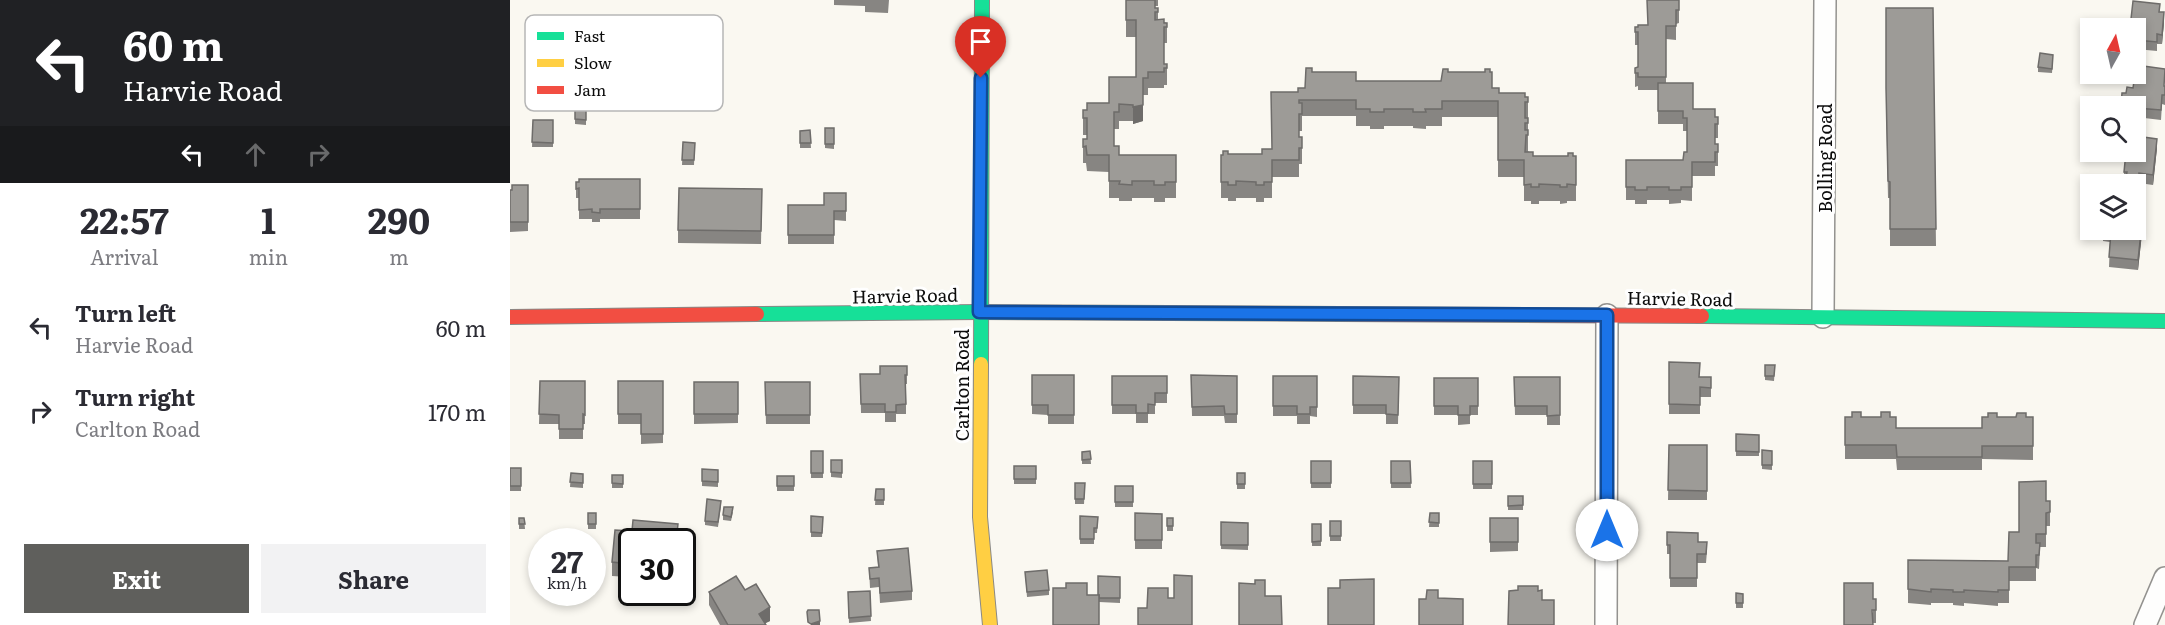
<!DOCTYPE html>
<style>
:root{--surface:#fff;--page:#f2f2f3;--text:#2b2b33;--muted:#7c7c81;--accent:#5f5f5c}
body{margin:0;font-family:Literata,serif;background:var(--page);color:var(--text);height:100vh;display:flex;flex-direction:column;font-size:22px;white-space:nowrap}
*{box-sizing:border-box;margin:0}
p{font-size:20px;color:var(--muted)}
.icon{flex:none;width:33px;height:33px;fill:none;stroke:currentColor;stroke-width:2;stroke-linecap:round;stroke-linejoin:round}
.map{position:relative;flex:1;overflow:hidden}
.details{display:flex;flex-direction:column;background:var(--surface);width:510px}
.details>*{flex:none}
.banner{background:#202124;color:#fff;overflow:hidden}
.needle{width:39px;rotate:8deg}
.tools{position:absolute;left:1570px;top:18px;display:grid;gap:12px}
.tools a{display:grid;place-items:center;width:66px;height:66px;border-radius:0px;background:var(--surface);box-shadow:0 3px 9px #0003;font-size:30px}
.speed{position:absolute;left:18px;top:528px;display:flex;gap:12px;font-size:30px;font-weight:700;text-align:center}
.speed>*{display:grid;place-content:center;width:78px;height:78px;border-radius:50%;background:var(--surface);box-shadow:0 3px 9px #0003;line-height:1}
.speed small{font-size:15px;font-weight:400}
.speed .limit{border:3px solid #111;border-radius:9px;background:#fff;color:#111}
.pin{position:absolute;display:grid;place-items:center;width:51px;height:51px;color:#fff;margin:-62px -26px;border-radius:50% 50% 50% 0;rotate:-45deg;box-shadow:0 0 6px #0007}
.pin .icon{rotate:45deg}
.me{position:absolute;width:66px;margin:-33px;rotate:0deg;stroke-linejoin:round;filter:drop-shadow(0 0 4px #0008)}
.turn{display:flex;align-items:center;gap:21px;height:126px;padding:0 24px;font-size:27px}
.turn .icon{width:78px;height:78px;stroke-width:2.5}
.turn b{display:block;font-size:42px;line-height:51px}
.lanes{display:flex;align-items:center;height:57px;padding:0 24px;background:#0003;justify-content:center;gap:30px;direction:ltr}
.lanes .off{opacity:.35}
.eta{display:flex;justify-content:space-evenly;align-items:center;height:102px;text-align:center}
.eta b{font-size:36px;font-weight:700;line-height:42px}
.button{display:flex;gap:12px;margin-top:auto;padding:12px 24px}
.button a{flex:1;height:69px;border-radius:0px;background:var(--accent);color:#fff;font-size:24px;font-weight:700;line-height:69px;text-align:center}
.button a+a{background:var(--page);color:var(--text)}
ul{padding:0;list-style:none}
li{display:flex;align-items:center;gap:18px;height:84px;padding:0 24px}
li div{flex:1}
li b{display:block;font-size:22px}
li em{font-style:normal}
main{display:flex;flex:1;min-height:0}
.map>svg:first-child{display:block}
</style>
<main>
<section class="details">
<div class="banner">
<div class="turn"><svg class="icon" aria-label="left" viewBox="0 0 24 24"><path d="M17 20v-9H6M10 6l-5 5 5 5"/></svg><div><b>60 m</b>Harvie Road</div></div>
<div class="lanes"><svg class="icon" aria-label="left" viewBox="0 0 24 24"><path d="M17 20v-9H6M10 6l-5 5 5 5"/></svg><svg class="icon off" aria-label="ahead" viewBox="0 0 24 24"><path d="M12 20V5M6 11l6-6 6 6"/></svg><svg class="icon off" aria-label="right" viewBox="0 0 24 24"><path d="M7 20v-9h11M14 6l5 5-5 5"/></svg></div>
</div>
<div class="eta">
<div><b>22:57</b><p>Arrival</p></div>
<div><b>1</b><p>min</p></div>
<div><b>290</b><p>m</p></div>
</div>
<ul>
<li><svg class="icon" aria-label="left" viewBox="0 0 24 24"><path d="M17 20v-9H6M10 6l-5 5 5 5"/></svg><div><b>Turn left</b><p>Harvie Road</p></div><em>60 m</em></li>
<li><svg class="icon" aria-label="right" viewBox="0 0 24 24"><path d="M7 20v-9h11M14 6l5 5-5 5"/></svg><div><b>Turn right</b><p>Carlton Road</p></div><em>170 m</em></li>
</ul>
<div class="button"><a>Exit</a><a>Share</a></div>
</section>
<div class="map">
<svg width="1655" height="625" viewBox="0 0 1655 625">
<rect width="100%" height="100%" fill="#faf8f1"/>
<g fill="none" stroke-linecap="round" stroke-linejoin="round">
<defs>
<g id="street">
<polyline points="1313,317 1315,0"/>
<polyline points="1096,625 1097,315"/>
<polyline points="1635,625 1655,578"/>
</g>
<g id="fast">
<polyline points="247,314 469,312 830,314"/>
<polyline points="1192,316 1655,321"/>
<polyline points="471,364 472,0"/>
</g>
<polyline id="slow" points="471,364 470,517 480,625"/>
<g id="jam">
<polyline points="830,314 1192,316"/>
<polyline points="0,317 247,314"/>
</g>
</defs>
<use href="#street" stroke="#93928f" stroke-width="24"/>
<use href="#fast" stroke="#8a8986" stroke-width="16"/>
<use href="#slow" stroke="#8a8986" stroke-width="16"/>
<use href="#jam" stroke="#8a8986" stroke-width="16"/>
<use href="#street" stroke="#fefefd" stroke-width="21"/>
<use href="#fast" stroke="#16e098" stroke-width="14"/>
<use href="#slow" stroke="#ffcf43" stroke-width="14"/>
<use href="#jam" stroke="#f24e42" stroke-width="14"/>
</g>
<g fill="#878582">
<polygon points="324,0 379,0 378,13 355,12 355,6 324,5"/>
<polygon points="616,0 648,0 648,6 645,6 645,8 648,8 648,20 657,23 657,43 654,43 654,64 657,64 657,85 654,85 654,88 638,88 638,95 633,95 633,121 623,124 623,121 609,121 609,129 604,129 604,146 609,155 666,155 666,198 655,198 655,202 644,202 644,198 622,198 622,201 609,201 609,198 599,198 599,172 577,171 576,163 573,163 573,139 577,139 577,135 573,135 573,110 577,110 599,103 626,77 626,37 616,37"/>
<polygon points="1169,0 1169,23 1166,24 1166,40 1156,39 1156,83 1183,109 1205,117 1208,117 1208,138 1205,138 1205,144 1208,144 1208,166 1205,166 1205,176 1182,176 1182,201 1171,200 1171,203 1159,204 1159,200 1137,200 1137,204 1125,204 1125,200 1116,200 1116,160 1173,160 1177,152 1177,131 1173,131 1173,124 1148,124 1148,90 1128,90 1128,86 1125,87 1125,68 1128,67 1128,45 1125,45 1125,27 1138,25"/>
<polygon points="1423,8 1426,246 1380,246 1380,198 1378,198 1376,105"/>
<polygon points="1650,12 1654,22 1652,44 1647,44 1647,51 1626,49 1626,28"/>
<polygon points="1543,59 1542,73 1528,72 1528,67"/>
<polygon points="802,72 846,81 931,81 938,72 982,88 989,93 1018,97 1018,151 1023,156 1066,156 1066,201 1057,201 1057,203 1050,204 1050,201 1029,201 1029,204 1021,204 1021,201 1014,201 1014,177 988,177 988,117 932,117 932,126 916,126 916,129 903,128 903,126 874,126 874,129 860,129 860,126 846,126 846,116 792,116 792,131 789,131 789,137 792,137 792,164 789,164 789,177 762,177 762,198 754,198 754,202 746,202 746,198 726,198 726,201 718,201 718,198 711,198 711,155 752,154 762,149 788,92 795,88"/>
<polygon points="1655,86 1655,105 1652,104 1651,120 1626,117 1626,106 1616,93 1623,88"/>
<polygon points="65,106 76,107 76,125 65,124"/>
<polygon points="23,120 43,120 43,147 22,147"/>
<polygon points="315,128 324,128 324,149 315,148"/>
<polygon points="300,130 301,148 290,148 290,131"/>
<polygon points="173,142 185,143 184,165 172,165"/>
<polygon points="1647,148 1643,185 1629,183 1626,204 1626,184 1614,178 1614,172"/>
<polygon points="130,179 130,219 90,219 90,222 82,222 82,219 69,219 69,198 66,198 66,182"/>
<polygon points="18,185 18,231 0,232 0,190"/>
<polygon points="252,189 251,244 168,243 168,230"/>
<polygon points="336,193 336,221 324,220 324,244 278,244 278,205 314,205"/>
<polygon points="1633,224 1628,270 1599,267 1600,242 1593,241 1593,230"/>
<polygon points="1159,362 1190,377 1201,377 1201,397 1190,397 1190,414 1159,414"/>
<polygon points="1255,365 1265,365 1264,381 1255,380"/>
<polygon points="397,366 397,384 396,384 396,414 386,414 386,422 375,422 375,413 351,413 350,374 370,374"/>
<polygon points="522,375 564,375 564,424 538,424 538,415 522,414"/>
<polygon points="681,375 727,376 727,423 715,423 714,416 682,416"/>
<polygon points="602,376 657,376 657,403 645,403 645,414 638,414 638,423 626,423 626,414 602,414"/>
<polygon points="763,376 807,376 807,417 800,416 800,424 787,424 787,416 763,416"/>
<polygon points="843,376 889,377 888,424 876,424 876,414 843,414"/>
<polygon points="1004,377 1050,377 1050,425 1037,425 1037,415 1005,415"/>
<polygon points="924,378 968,378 968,415 960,415 960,424 948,425 948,415 924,415"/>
<polygon points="30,381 75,381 75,424 73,424 73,439 49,439 49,424 29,424"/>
<polygon points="108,381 153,381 153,443 131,444 131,424 108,424"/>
<polygon points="184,382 228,382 228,423 184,424"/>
<polygon points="255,382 300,382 300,424 256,424"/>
<polygon points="1335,417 1351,417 1386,428 1472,428 1487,417 1523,417 1523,460 1472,459 1472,470 1387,470 1386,459 1335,459"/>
<polygon points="1226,434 1249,435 1249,456 1226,456"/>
<polygon points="1159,445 1197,445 1197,500 1158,500"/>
<polygon points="1252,450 1262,451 1262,470 1252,469"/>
<rect x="301" y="451" width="12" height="27"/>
<polygon points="580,451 581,464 572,464 572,452"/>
<polygon points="321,460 332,460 332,478 321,477"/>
<rect x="801" y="461" width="20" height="27"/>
<polygon points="881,461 900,461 901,488 881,488"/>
<rect x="963" y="461" width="19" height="28"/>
<rect x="504" y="466" width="22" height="18"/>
<rect x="0" y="468" width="11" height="23"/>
<polygon points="192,469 208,470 208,487 192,486"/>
<polygon points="61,473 73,474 73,488 60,487"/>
<rect x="727" y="473" width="8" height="16"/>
<rect x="102" y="475" width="11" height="13"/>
<rect x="267" y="476" width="17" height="15"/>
<polygon points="565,483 575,483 574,504 565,504"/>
<rect x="605" y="486" width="18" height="21"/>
<polygon points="366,489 374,489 374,505 365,505"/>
<rect x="998" y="496" width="15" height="14"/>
<polygon points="1536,501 1540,501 1540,526 1536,526 1536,547 1530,547 1529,569 1526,568 1526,581 1499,581 1499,603 1488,603 1488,606 1454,603 1454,606 1443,605 1443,603 1421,603 1421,605 1398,603 1398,560 1498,561 1509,532"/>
<polygon points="211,506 208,527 195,525 195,521"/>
<polygon points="223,512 221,521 213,520 213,515"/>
<rect x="78" y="513" width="8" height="16"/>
<polygon points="625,513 652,514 652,549 625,549"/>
<polygon points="920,513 929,513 929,527 919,527"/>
<polygon points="301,516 313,517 312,537 301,537"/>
<polygon points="570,516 588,517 587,533 584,533 584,544 570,544"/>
<polygon points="9,518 14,518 15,529 9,529"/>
<rect x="657" y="518" width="6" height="13"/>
<polygon points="980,518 1008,518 1008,551 980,552"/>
<rect x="820" y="521" width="11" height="20"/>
<polygon points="711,522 738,523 738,550 711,549"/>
<rect x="802" y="524" width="9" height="22"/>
<polygon points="122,531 122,582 119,582 119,577 102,576 102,562"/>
<polygon points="1157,532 1188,542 1197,551 1196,563 1187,563 1187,587 1160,587 1160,554 1157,554"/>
<polygon points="367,551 402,591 402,600 370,603 369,587 360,588 359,568 368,567"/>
<polygon points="515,572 539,590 539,595 517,597"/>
<polygon points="610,577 610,603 589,602 577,595 588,595"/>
<polygon points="235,590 260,621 255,623 256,625 210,625 199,605 199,592"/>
<polygon points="360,591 361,621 339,623 338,592"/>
<polygon points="37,592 81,592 81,597 54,597 54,600 48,600 48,597 37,597"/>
<polygon points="1226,593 1233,594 1233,608 1226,608"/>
<rect x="1363" y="599" width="3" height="24"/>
</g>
<g fill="#6e6c6a">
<polygon points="1654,12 1654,22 1652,44 1652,35"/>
<polygon points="633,95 633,121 623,124 623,107"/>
<polygon points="1647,139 1647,148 1643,185 1643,175"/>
<polygon points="1629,173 1629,183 1627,205 1627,195"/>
<polygon points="1633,214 1633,224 1628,270 1628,260"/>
<polygon points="260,607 260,621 252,625 249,614"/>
<polygon points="310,621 310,625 301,625 301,624"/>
</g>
<g fill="#9d9b97" stroke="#6e6c6a" stroke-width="1.5">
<polygon points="616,0 645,0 645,8 648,8 648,12 645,12 645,20 654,19 654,23 657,23 657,27 654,27 654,64 657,64 657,68 654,68 654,72 638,72 638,78 633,78 633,105 623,107 623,105 609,104 609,112 604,112 604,146 609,146 609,155 666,155 666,182 655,182 655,185 644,185 644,181 622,181 622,185 609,184 610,181 599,181 599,155 577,155 576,146 573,147 573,139 577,139 577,118 573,118 573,110 577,110 577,103 599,103 599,77 626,77 626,20 616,20"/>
<polygon points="1137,0 1169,0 1169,10 1166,10 1166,26 1156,26 1156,77 1128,77 1128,73 1125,73 1125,68 1128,67 1128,32 1125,32 1125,27 1128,27 1128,25 1138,25"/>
<polygon points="1623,1 1650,4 1649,12 1654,12 1652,35 1647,34 1647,42 1626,40 1626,28 1620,28"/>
<polygon points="1376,8 1423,8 1426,229 1380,229 1380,182 1378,181 1376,88"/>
<polygon points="1530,53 1543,55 1542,69 1528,67"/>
<polygon points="1626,65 1655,69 1654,86 1655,86 1655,95 1652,95 1651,110 1626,108 1626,106 1611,106 1612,93 1616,93 1617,87 1623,88 1625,74 1626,74"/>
<polygon points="796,68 802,68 802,72 846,72 846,81 931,81 933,69 938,69 938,72 975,72 975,69 980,69 980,72 982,72 982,88 989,88 989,93 1015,93 1015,97 1018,97 1018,102 1015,102 1015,118 1018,118 1018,123 1015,123 1015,130 1018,130 1018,135 1016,135 1015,152 1023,152 1023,156 1058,156 1058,153 1063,153 1063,156 1066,156 1066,185 1057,184 1057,187 1050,187 1050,185 1029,184 1029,187 1021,187 1021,184 1014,185 1014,160 988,160 988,101 932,101 932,109 915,109 916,112 903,112 903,109 874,109 874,112 860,112 860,109 846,109 846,100 789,100 789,103 792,103 792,114 789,114 789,137 792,137 792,148 789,148 789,160 762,160 762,182 754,182 754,185 746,185 746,182 726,181 726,185 718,185 718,182 711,182 711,155 713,155 713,151 718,151 718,154 752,154 752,149 762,149 761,92 788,92 788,88 795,88"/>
<polygon points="1148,83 1183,83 1183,109 1205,109 1205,117 1208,117 1208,124 1205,124 1205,144 1208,144 1208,152 1205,152 1205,162 1182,162 1182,187 1171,187 1171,190 1159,190 1159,187 1137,187 1137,190 1125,190 1125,187 1116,187 1116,160 1173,160 1174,152 1177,152 1177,118 1173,118 1173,111 1148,111"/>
<polygon points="65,106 76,107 76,120 65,119"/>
<polygon points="23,120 43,120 43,143 22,142"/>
<rect x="315" y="128" width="9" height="16"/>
<polygon points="300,130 301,143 290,143 290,131"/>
<polygon points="1626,136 1647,139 1643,175 1629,173 1627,195 1626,184 1605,184 1605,177 1616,178 1617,172 1614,172 1616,152 1626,152"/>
<polygon points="173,142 185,143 184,160 172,160"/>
<polygon points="69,179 130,179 130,209 90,209 90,213 82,212 82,209 69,210 69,188 66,189 66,182 69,182"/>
<polygon points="2,185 18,185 18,222 0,222 0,190 2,190"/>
<polygon points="169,188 252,189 251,231 168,230"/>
<polygon points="314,193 336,193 336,211 324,211 324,235 278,235 278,205 314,205"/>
<polygon points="1626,214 1633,214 1628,260 1599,257 1601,232 1593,232 1593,230 1626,230"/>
<polygon points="1159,362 1190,363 1189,377 1201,377 1201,388 1190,387 1190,405 1159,404"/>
<polygon points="1255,365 1265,365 1264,376 1255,376"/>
<polygon points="370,366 397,366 397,375 395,375 396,404 386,405 386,412 375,412 375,404 351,404 350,374 370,374"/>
<polygon points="522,375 564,375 564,415 538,415 538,405 522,405"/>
<polygon points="681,375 727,376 727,414 715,414 714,406 682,407"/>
<polygon points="602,376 657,376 657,393 645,393 645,405 638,404 638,413 626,413 626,405 602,405"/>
<polygon points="763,376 807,376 807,407 800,407 800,414 787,414 787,406 763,406"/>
<polygon points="843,376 889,377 888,415 876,414 876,405 843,405"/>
<polygon points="1004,377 1050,377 1050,415 1037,416 1037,406 1005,406"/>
<polygon points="924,378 968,378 968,406 960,406 960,415 948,415 948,406 924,406"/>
<polygon points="30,381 75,381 75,415 73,414 73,429 49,429 49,415 29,414"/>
<polygon points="108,381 153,381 153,434 131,434 131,414 108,414"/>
<rect x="184" y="382" width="44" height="32"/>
<polygon points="255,382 300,382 300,415 256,415"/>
<polygon points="1342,412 1351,412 1351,417 1371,417 1371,412 1380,412 1380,417 1386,417 1386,428 1472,428 1472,417 1478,417 1478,413 1487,413 1487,417 1506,417 1507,413 1516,413 1516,417 1523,417 1523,446 1472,446 1472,457 1387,457 1386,445 1335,445 1335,417 1342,417"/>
<polygon points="1226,434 1249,435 1249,452 1226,451"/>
<polygon points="1159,445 1197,445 1197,491 1158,490"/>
<polygon points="1252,450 1262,451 1262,465 1252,465"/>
<rect x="301" y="451" width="12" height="22"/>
<polygon points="580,451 581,459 572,460 572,452"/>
<polygon points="321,460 332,460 332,473 321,472"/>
<rect x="801" y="461" width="20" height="22"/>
<polygon points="881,461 900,461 901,483 881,483"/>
<rect x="963" y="461" width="19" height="23"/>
<rect x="504" y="466" width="22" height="13"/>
<rect x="0" y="468" width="11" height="18"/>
<polygon points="192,469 208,470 208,482 192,481"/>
<polygon points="61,473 73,474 73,483 60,482"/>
<rect x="727" y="473" width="8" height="11"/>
<polygon points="102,475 113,475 113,484 102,483"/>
<rect x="267" y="476" width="17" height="10"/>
<polygon points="1536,481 1536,501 1540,501 1540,512 1536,513 1536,534 1526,534 1526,543 1530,543 1529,555 1526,555 1526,567 1499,567 1499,590 1488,590 1488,592 1454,590 1454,592 1443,592 1443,590 1421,589 1421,592 1398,589 1398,560 1498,561 1499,532 1509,532 1509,482"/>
<polygon points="565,483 575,483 574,499 565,499"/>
<rect x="605" y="486" width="18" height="16"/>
<polygon points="366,489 374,489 374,500 365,500"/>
<polygon points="998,496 1013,496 1013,505 998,506"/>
<polygon points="197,499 211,501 208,522 195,521"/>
<polygon points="214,507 223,507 221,517 213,515"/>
<rect x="78" y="513" width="8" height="11"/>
<polygon points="625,513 652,514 652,540 625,540"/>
<polygon points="920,513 929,513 929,523 919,522"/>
<polygon points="301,516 313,517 312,533 301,532"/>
<polygon points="570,516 588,517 587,528 584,528 584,539 570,539"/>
<polygon points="9,518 14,518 15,524 9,524"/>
<rect x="657" y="518" width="6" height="8"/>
<rect x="980" y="518" width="28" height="24"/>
<polygon points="123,520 168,524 166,542 122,542 122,569 119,569 120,564 102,562 105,530 122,531"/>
<rect x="820" y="521" width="11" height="15"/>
<polygon points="711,522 738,523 738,545 711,545"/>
<polygon points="802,524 811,524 811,541 802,542"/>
<polygon points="1157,532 1188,533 1188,542 1197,542 1196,554 1187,554 1187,578 1160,578 1160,545 1157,545"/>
<rect x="37" y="535" width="28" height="7"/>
<polygon points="398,548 402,591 370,593 369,578 360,579 359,568 369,567 367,551"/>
<polygon points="537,570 539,590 517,592 515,572"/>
<polygon points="664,575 682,576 682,625 628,625 628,608 637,608 638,588 658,588 658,598 664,598"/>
<polygon points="226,576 235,590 246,584 260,607 249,614 256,625 218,625 199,592"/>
<polygon points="588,576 610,577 610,598 589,598 589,595 588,595"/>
<polygon points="864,579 864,625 818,625 818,588 830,588 830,580"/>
<polygon points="745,580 755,580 755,596 771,596 772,625 729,625 729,583 745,584"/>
<polygon points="556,583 577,583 577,595 589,595 589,625 543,625 543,588 556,588"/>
<polygon points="1334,583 1363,583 1363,599 1366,599 1366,610 1362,610 1363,625 1334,625"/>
<polygon points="1008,586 1028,586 1028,591 1032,590 1032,600 1044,600 1044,625 998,625 999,591 1008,590"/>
<polygon points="917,590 928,590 928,598 953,599 953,625 909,625 909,599 916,599"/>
<polygon points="360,591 361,616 339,618 338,592"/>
<polygon points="1226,593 1233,594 1233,603 1226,603"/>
<polygon points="298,610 309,610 310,621 301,624 298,622 297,612"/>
</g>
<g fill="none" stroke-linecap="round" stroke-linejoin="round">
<defs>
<polyline id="route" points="471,78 469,312 1097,315 1097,530"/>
</defs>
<use href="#route" stroke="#114b97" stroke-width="15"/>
<use href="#route" stroke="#1a73e8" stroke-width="10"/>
</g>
<g text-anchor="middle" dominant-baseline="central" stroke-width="6" stroke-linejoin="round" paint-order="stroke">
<g font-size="18" fill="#0c0c0c" stroke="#fff">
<text transform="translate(1314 158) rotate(-90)">Bolling Road</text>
<text transform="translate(395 295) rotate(-1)">Harvie Road</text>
<text transform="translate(1170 298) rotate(1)">Harvie Road</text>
<text transform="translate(451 385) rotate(-90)">Carlton Road</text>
</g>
</g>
<rect x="15" y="15" width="198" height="96" rx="9" fill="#fff" stroke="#b6b6b6" stroke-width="1.5"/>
<rect x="27" y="32" width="27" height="8" fill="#16e098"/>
<rect x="27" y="59" width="27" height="8" fill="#ffcf43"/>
<rect x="27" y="86" width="27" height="8" fill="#f24e42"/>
<g font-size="16" fill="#0c0c0c">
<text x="64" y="42">Fast</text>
<text x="64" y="69">Slow</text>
<text x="64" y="96">Jam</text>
</g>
</svg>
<div class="tools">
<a><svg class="needle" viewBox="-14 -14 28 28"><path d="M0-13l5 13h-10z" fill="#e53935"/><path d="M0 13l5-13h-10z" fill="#7c7c81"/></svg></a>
<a><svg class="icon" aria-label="search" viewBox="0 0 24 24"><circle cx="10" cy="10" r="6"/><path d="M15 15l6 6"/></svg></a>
<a><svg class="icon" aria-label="layers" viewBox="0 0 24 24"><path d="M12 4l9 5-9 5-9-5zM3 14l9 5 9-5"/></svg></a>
</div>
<div class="speed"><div>27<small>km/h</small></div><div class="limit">30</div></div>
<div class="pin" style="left:471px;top:78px;background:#d93025"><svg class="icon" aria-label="arrive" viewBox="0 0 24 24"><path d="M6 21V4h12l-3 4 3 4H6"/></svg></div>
<svg class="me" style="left:1097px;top:530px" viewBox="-20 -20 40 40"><circle r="19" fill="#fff"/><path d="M0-13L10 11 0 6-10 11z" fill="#1a73e8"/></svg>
</div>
</main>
